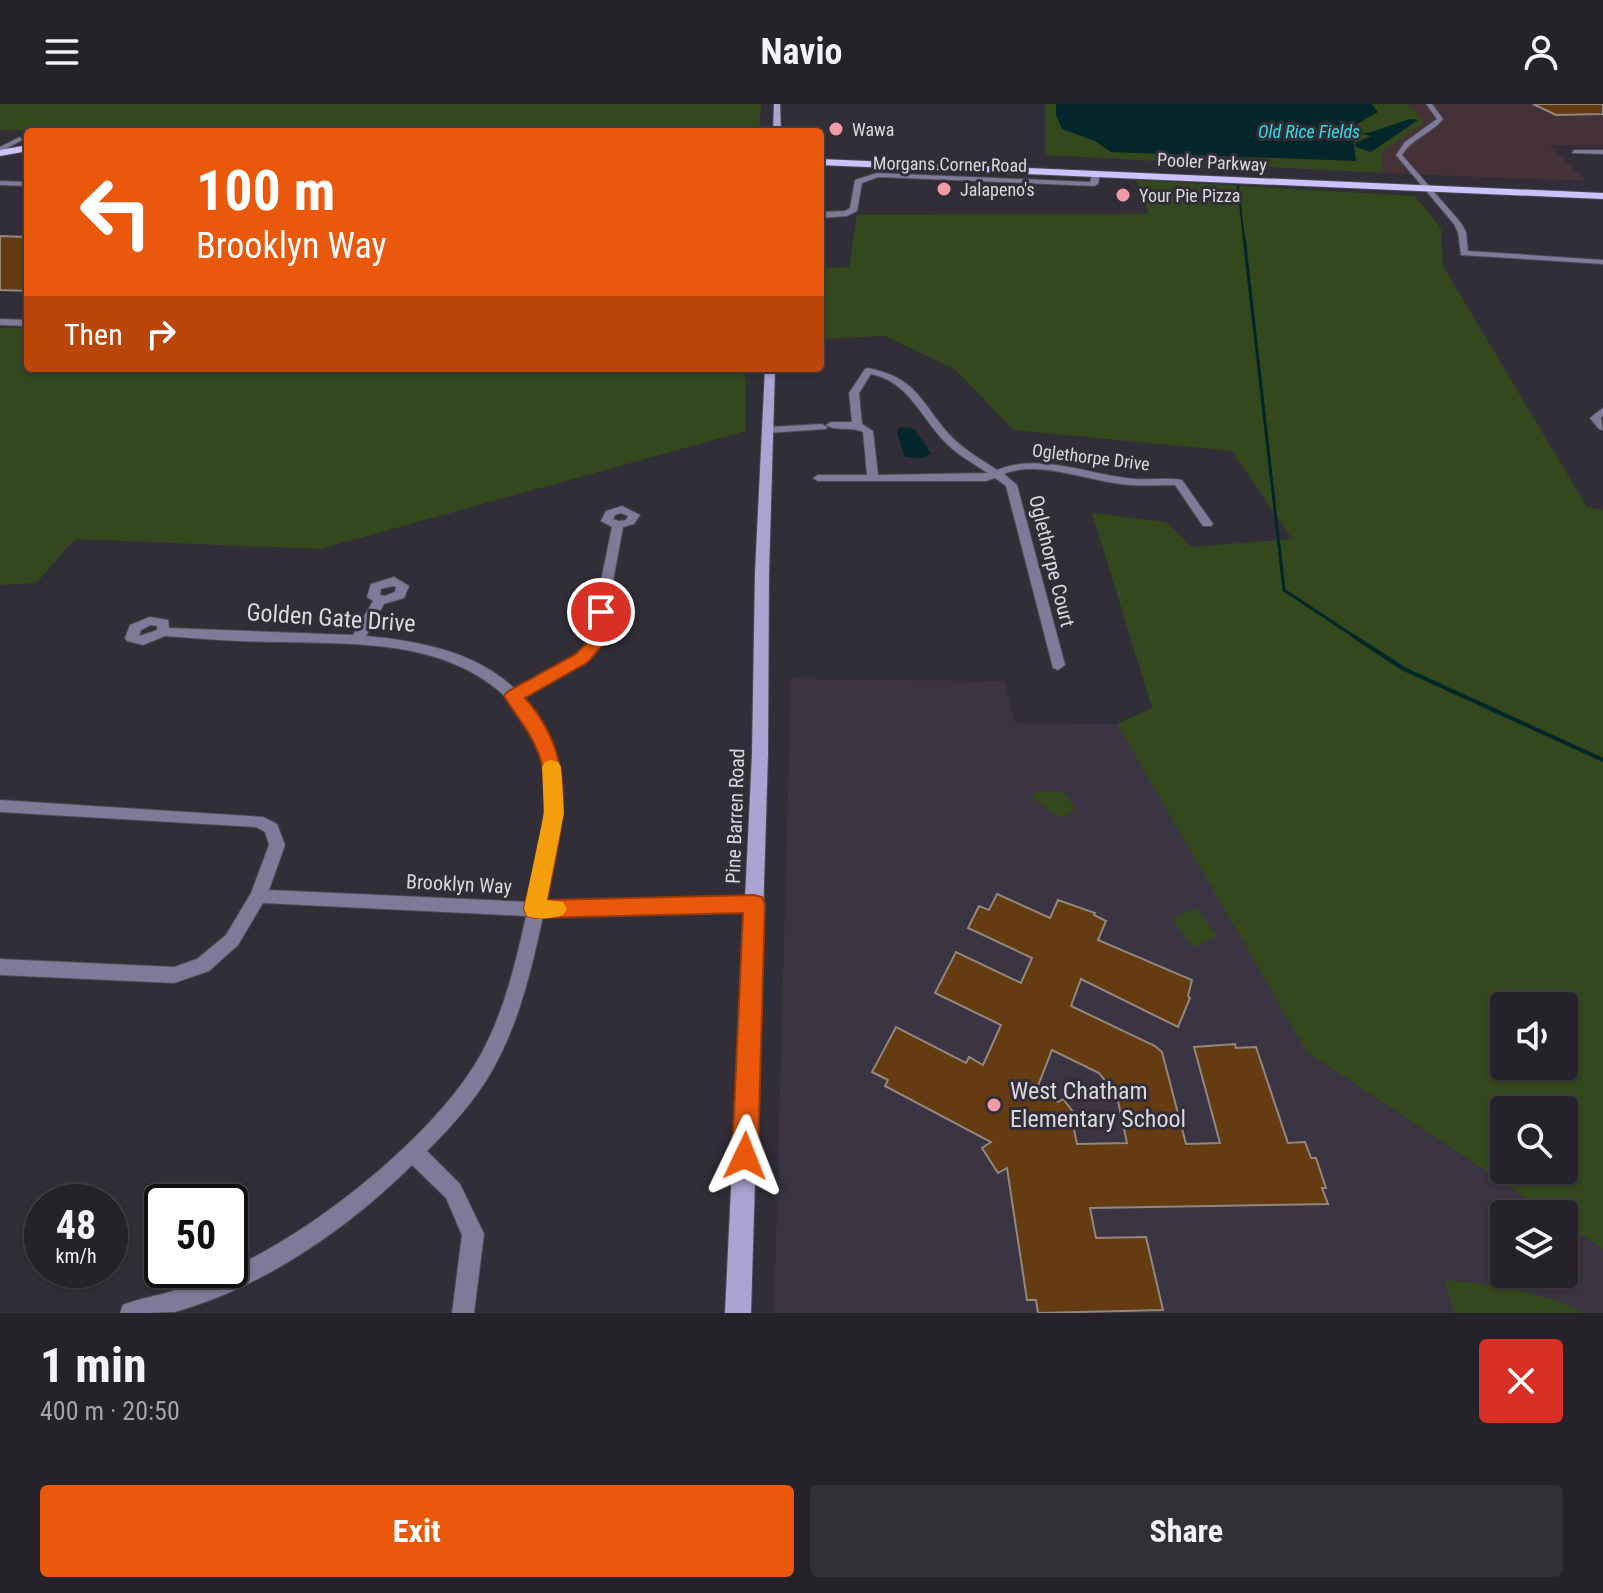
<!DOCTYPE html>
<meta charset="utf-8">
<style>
:root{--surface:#262229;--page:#322f35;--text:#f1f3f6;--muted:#a4a4a8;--line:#423f46;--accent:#ea580c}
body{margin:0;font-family:"Roboto Condensed",sans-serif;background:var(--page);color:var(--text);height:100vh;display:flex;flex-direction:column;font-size:30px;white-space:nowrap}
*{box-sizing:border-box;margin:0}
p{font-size:26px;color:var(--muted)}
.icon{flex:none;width:44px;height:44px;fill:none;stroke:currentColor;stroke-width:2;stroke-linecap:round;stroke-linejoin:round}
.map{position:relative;height:1209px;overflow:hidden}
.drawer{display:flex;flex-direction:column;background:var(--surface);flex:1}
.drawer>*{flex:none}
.banner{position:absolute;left:24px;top:24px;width:800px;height:244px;border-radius:8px;box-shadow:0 2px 6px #0004,0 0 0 2px var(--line);background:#ea580c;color:#fff;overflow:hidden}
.buttons{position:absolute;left:1490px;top:888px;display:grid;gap:16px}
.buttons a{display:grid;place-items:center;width:88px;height:88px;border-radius:8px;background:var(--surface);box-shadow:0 2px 6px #0004,0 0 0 2px var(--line);font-size:40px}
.speed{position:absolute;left:24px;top:1080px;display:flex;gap:16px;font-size:40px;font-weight:700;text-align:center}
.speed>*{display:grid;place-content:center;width:104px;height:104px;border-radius:50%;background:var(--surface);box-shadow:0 2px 6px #0004,0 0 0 2px var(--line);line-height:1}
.speed small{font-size:20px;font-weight:400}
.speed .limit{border:4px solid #111;border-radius:12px;background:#fff;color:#111}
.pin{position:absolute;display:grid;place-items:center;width:68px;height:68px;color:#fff;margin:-34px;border:4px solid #fff;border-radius:50%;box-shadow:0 2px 8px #0007}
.me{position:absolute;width:88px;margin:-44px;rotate:2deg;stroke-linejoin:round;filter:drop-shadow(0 0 6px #0008)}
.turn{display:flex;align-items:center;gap:28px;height:168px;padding:0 40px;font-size:36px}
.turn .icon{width:104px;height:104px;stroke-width:2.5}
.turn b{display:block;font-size:56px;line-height:68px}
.then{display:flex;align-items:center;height:76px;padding:0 40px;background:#0003;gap:16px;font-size:30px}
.round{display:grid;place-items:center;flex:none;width:84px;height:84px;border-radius:8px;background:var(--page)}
.head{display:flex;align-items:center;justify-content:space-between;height:136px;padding:0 40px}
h1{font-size:48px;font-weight:700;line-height:60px}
.action{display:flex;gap:16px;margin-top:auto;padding:16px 40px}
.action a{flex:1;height:92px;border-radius:8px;background:var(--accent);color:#fff;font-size:32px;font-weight:700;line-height:92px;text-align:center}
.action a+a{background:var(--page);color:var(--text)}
header{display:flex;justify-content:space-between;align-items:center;height:104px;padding:0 40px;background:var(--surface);font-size:36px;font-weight:700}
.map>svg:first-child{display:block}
</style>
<header><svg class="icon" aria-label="menu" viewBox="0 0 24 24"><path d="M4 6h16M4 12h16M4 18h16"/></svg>Navio<svg class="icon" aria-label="person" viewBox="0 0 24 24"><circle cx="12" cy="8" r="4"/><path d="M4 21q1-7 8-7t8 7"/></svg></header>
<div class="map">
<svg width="1603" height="1209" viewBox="0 0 1603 1209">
<rect width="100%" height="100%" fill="#322e37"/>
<polygon fill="#3a3443" points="791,575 1004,577 1015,619 1117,620 1307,948 1551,1110 1504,1110 1504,1170 1564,1170 1564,1119 1603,1145 1603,1209 774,1209"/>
<polygon fill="#453138" points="1408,0 1603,0 1603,41 1549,41 1586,77 1382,69 1380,48 1424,19"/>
<g fill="#33481c" fill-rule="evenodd">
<polygon points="0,0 761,0 759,28 0,26"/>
<polygon points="1045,0 1408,0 1425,19 1381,48 1382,69 1045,51"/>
<path d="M 1136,76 L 1415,92 L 1441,125 L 1443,162 L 1587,403 L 1603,406 L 1603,1145 L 1564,1119 L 1564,1110 L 1551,1110 L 1307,948 L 1117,620 L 1152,604 L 1092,409 L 1166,418 L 1192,443 L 1292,435 L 1232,347 L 1013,326 L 956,266 L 885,232 L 820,235 L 820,164 L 849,163 L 857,111 L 1149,110 ZM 1504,902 L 1564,902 L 1564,962 L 1504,962 ZM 1504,1006 L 1564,1006 L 1564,1066 L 1504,1066 Z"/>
<polygon points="0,224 28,224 28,264 745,264 746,327 320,445 75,435 36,479 0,481"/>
<polygon points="1038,687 1063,688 1075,704 1068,711 1059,713 1031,693"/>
<polygon points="1196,804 1218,832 1193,843 1172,815"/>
<path d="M 1445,1176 C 1493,1180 1540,1187 1584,1209 L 1454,1209 Z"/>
</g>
<g fill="#022629">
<polygon points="1056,0 1372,0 1378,8 1352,23 1356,57 1111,48 1095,37 1062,25 1056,11"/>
<polygon points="1410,15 1418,16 1371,48 1356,43 1355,39 1371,32 1359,29 1368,29"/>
<polygon points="899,323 915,325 931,350 923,354 905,353 897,329"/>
</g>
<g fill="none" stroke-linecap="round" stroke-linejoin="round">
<g stroke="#022629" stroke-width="2">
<polyline points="1232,50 1233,61"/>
<polyline points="1238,82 1244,135"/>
</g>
<polyline stroke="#022629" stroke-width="3" points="1244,133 1284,486 1358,535"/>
<polyline stroke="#022629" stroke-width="4" points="1355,533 1404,565 1603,656"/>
</g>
<g fill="#653c12" stroke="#91877f" stroke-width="2" fill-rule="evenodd">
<polygon points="1533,0 1603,0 1603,10 1556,11"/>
<polygon points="0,132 28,133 28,187 0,186"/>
<path d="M 997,790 L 1050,814 L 1058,796 L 1095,809 L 1094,811 L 1106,817 L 1098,836 L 1192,876 L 1188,892 L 1190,894 L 1178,923 L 1081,875 L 1071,902 L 1155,942 L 1162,948 L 1186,1040 L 1220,1039 L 1194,943 L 1235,940 L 1236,944 L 1256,943 L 1288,1039 L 1305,1038 L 1311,1054 L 1316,1054 L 1326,1084 L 1322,1084 L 1328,1100 L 1090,1104 L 1096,1134 L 1146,1133 L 1163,1206 L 1038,1209 L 1036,1196 L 1027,1196 L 1007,1064 L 998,1069 L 982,1044 L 991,1038 L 885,982 L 888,976 L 872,968 L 896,923 L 966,959 L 969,953 L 983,961 L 1001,921 L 935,889 L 956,848 L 1021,879 L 1032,854 L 968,824 L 979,802 L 989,806 ZM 1052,946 L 1099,969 L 1111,984 L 1115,983 L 1127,1039 L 1077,1040 L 1072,1016 L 1077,1013 L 1063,995 L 1058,998 L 1036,987 Z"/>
</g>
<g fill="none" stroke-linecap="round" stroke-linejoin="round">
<defs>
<g id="minor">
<path d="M 1426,0 L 1432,0 L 1443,15 C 1431,30 1412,34 1402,51 L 1461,119 L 1466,128 L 1468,147 L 1603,156 L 1603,160 L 1461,151 L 1458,128 L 1454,120 L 1396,51 L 1405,38 L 1437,15 Z"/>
<polygon points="20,33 22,36 0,48 0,43"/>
<polygon points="1574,46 1603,46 1603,50 1572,49"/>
<polygon points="0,77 28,78 28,82 0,81"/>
<polygon points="0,215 28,216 28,222 0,221"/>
<path d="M 868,264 C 916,274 919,295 947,328 C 961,344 979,354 997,366 C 1037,349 1085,369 1126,374 C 1144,377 1163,373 1182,376 L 1213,420 L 1211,422 L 1203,422 L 1175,381 C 1160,381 1145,382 1130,381 C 1092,379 1040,355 1004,370 L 1017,381 L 1065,561 L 1058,566 L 1053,564 L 1006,382 L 995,374 L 986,377 L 818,377 L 813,374 L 818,371 L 867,371 L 863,328 C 851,322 836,328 826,321 L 831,318 L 852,318 L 849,289 L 865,265 ZM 871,270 C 908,278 919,310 943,336 C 956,350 972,359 988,369 L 878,371 L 873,327 L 862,320 L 859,289 Z"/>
<polygon points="1603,304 1603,312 1601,314 1603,326 1599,325 1590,314"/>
<polygon points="822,320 827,323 826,325 768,329 763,326 768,323"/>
<path d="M 622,402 L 640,411 L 634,420 L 623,423 L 601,542 L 574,566 L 523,593 C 577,647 559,731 546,798 L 754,793 L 760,795 L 762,800 L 760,805 L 754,807 L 543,812 C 532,864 519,919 493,965 C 476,996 451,1023 427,1047 L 460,1080 L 484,1130 L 474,1209 L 452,1209 L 462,1131 L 446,1094 L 412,1061 C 349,1124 262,1184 175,1208 C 158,1209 137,1209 120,1209 L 123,1201 C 140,1194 158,1192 176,1186 C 199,1178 221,1169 242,1159 C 322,1121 438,1028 481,950 C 504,908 516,858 526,812 L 263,799 L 238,841 L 209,867 L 174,879 L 0,871 L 0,855 L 174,863 L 197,855 L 226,831 L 251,789 L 269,741 L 265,728 L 256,723 L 0,708 L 0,696 L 263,713 L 277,720 L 285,741 L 269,786 L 529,798 C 538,755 549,709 543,665 C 539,639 528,615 509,596 C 448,536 360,540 280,538 C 241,538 203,535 165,532 L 143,541 L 127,537 L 125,534 L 130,521 L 150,513 L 168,516 L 169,524 L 353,531 L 373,497 L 367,493 L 371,480 L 394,473 L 409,482 L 404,494 L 384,500 L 366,532 C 419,537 475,547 515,585 L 564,560 L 588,540 L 612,423 L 601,417 L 606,407 ZM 621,409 L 628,412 L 626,416 L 619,417 L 613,415 L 615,411 ZM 393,482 L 396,483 L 395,488 L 385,492 L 380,491 L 381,485 ZM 151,521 L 157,522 L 157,526 L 139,532 L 141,526 Z"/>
</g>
<polygon id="tertiary" points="1093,67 1100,69 1098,80 1094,82 878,73 862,79 857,107 847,112 820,114 820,108 845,107 850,104 855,76 877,69 1090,78"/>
<g id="secondary">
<polygon points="774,0 780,0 781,28 773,28"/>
<polygon points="765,264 775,264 769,469 768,650 751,1209 725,1209 752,650 755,469"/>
</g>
<g id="primary">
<polygon points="28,41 28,47 0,52 0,46"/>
<polygon points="820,55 1603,89 1603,95 820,61"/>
</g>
</defs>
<use href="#minor" stroke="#4d4952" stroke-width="2"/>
<use href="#tertiary" stroke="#4d4952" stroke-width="2"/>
<use href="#secondary" stroke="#4d4952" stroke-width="2"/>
<use href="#primary" stroke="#4d4952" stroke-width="2"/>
<use href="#minor" fill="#7e7a97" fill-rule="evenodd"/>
<use href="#tertiary" fill="#7e7a97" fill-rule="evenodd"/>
<use href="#secondary" fill="#aba3d2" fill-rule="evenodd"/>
<use href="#primary" fill="#cdc2ff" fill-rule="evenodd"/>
</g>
<path fill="#ea580c" stroke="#983908" stroke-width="2" d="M 601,503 L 609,508 L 602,542 L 588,558 L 525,594 C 581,657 562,722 547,796 L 754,791 L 762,793 L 765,800 L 758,1052 L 754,1061 L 745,1065 L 735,1061 L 732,1052 L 743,809 L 535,814 L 527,812 L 524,805 C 534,758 557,699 539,651 C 531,628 516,612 504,592 L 507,588 L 576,550 L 586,540 L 593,508 Z"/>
<path fill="#f59e0b" d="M 551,656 L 558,658 L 561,663 L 564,709 L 547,796 L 563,798 L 567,805 L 563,811 C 552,815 538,816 527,812 L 524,805 L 544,709 L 542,663 L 545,658 Z"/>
<g fill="#f39aa7" stroke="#322e37" stroke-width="3">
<circle cx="836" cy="25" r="8"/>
<circle cx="944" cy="85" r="8"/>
<circle cx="1123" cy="91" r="8"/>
<circle cx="994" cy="1001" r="8"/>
</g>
<g text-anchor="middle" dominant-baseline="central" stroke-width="6" stroke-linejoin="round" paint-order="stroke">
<g font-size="18" fill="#dad7de" stroke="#322e37" text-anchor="start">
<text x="852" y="25">Wawa</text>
<text x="960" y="85">Jalapeno's</text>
<text x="1139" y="91">Your Pie Pizza</text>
</g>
<g font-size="18" font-style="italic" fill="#35dbe7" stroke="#322e37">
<text x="1309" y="27">Old Rice Fields</text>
</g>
<g font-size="18" fill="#dad7de" stroke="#322e37">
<text transform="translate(1212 58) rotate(3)">Pooler Parkway</text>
<text transform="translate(950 60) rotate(1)">Morgans Corner Road</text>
<text transform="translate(1091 353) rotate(7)">Oglethorpe Drive</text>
</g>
<g font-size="20" fill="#dad7de" stroke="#322e37">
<text transform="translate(1052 457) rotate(76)">Oglethorpe Court</text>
<text transform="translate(735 712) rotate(-88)">Pine Barren Road</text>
<text transform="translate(459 780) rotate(3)">Brooklyn Way</text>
</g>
<g font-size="24" fill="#dad7de" stroke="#322e37">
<text transform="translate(331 514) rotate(4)">Golden Gate Drive</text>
</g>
<g font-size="24" fill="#dad7de" stroke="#322e37" text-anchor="start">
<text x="1010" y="987">West Chatham<tspan x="1010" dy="28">Elementary School</tspan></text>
</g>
</g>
</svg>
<div class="buttons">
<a><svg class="icon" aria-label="sound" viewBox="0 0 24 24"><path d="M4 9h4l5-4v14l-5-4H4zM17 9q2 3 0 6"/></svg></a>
<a><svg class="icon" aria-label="search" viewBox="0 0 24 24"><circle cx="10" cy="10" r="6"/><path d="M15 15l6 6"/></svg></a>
<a><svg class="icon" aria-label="layers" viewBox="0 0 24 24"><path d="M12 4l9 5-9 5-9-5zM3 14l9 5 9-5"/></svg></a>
</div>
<div class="speed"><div>48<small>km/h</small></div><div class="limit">50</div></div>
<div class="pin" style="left:601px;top:508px;background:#d93025"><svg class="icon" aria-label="arrive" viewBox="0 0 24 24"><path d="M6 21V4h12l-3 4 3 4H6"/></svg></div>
<svg class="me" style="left:745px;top:1052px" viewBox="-20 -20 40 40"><path d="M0-17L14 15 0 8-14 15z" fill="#ea580c" stroke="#fff" stroke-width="4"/></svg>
<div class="banner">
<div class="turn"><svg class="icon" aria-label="left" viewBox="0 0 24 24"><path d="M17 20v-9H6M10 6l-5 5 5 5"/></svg><div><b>100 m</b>Brooklyn Way</div></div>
<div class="then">Then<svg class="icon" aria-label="right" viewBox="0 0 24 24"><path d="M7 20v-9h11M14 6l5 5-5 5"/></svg></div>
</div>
</div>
<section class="drawer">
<div class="head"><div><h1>1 min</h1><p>400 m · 20:50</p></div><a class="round" style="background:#d93025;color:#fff"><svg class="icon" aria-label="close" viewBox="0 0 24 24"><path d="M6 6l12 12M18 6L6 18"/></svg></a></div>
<div class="action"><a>Exit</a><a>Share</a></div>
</section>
